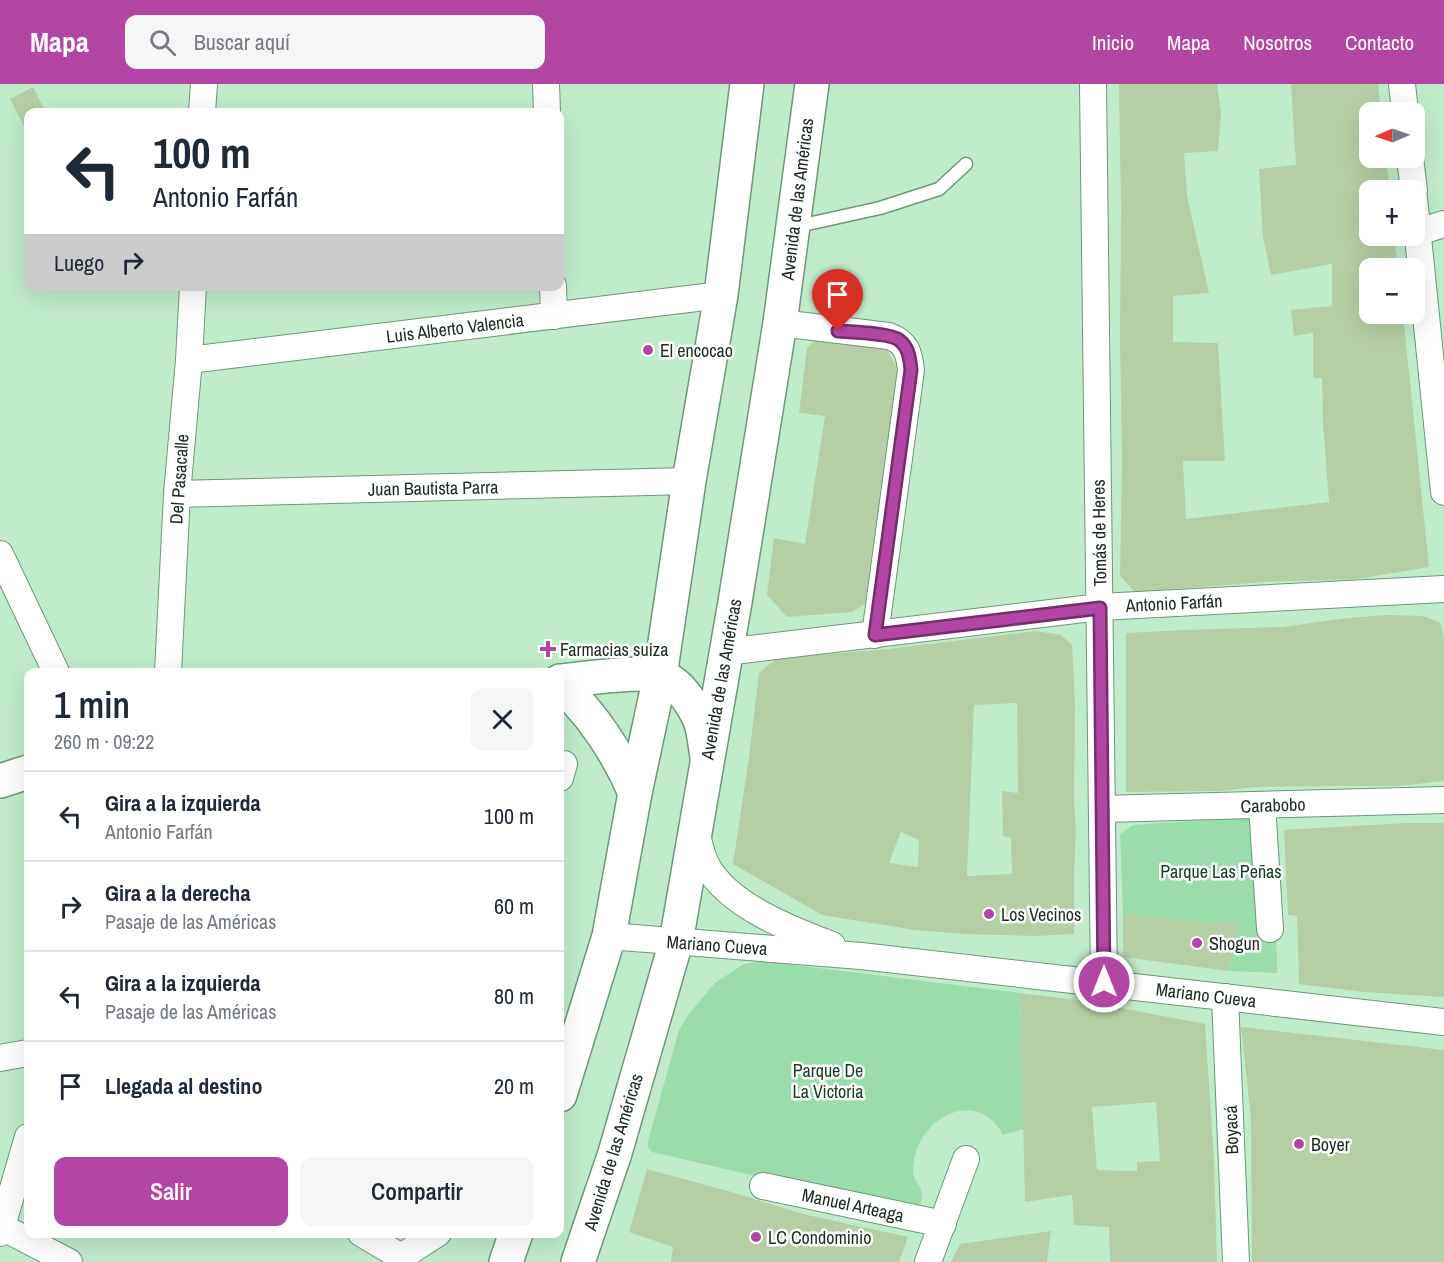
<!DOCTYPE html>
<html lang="es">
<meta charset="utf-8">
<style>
:root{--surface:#fff;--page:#f6f6f7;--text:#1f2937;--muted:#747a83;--line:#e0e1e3;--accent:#b346a5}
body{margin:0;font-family:"Archivo Narrow",sans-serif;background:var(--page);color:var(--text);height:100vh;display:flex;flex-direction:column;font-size:22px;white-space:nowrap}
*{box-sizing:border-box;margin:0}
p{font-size:20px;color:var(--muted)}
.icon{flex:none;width:33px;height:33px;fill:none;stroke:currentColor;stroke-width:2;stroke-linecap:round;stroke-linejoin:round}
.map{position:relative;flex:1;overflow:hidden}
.side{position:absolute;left:24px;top:584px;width:540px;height:570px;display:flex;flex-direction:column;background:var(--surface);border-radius:12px;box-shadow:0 6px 24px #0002}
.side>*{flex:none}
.hud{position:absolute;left:24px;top:24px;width:540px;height:183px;border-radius:12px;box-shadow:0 6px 24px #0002;background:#fff;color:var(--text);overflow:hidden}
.needle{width:39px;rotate:268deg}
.fabs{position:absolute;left:1359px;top:18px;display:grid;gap:12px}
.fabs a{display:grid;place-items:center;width:66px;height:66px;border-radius:12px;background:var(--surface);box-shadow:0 6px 24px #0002;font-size:30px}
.pin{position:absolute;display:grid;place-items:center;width:51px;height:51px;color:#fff;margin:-62px -26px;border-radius:50% 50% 50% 0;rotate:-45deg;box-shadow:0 0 6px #0007}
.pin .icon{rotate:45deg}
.me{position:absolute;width:66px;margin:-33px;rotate:0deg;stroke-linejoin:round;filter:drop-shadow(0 0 4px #0008)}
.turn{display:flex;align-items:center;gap:21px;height:126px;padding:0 30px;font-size:27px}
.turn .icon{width:78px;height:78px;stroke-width:2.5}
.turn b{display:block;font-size:42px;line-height:51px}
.then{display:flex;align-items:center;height:57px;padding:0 30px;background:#0003;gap:12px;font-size:22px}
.round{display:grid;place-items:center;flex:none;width:63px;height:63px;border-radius:12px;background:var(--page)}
.head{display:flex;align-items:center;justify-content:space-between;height:102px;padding:0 30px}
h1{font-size:36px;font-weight:600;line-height:45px}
.action{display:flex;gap:12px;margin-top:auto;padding:12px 30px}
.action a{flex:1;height:69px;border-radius:12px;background:var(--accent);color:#fff;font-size:24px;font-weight:600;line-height:69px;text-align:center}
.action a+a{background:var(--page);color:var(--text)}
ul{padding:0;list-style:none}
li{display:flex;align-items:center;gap:18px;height:90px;padding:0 30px;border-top:2px solid var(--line)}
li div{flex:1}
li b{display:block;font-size:22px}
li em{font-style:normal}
header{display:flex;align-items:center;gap:36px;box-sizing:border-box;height:84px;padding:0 30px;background:var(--accent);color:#fff}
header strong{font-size:28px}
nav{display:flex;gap:33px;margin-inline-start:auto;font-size:21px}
.search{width:420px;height:54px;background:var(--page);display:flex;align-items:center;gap:15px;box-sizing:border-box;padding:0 21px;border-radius:12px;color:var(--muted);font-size:22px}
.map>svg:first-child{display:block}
</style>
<header>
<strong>Mapa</strong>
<div class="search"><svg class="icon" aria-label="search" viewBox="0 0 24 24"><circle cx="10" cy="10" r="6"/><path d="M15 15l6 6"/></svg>Buscar aquí</div>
<nav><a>Inicio</a><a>Mapa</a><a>Nosotros</a><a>Contacto</a></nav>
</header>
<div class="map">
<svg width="1444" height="1178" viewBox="0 0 1444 1178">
<rect width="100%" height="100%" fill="#c1eccc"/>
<g fill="#9bdcad">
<polygon points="1274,731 1277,889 1229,887 1237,841 1123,830 1120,750 1133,741"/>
<path d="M 762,877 L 1020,909 L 1024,1045 L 1003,1051 C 979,1005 925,1030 915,1072 C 913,1079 912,1089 915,1095 C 918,1101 922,1104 922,1112 C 922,1117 919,1124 918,1130 L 652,1068 L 648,1063 L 648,1057 L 679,946 L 688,931 L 715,899 L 744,880 Z"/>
</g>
<g fill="#b6cea6" fill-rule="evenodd">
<polygon points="1119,0 1217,0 1221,29 1218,67 1184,69 1187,112 1209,209 1173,212 1173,258 1218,259 1225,377 1183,377 1186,435 1329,418 1323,339 1322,294 1313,294 1313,249 1294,252 1291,226 1332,222 1332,180 1271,191 1263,153 1259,85 1296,81 1291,0 1378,0 1381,28 1370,28 1370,74 1386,74 1390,106 1370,106 1370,152 1394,152 1398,184 1370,184 1370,230 1403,230 1429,483 1357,495 1265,498 1135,508 1120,492 1122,377 1120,255 1121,124"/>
<polygon points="33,3 46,28 28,28 28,51 10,15"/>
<polygon points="818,253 882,258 900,288 881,404 865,520 852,528 787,533 767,511 774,454 805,460 825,332 799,329 807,264"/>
<polygon points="1387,531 1423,532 1441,539 1444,554 1444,697 1399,702 1329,702 1255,703 1223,707 1126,708 1126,549 1183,546 1282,543 1348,534"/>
<path d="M 1036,547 L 1061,551 L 1072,561 L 1075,620 L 1074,715 L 1076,747 L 1074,789 L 1074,850 L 1037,852 L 963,850 L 915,846 L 822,831 L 733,780 L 749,673 L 759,589 L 777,574 L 888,565 ZM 1017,619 L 1018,709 L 1002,707 L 1003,752 L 1011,754 L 1012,790 L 967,792 L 974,621 ZM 901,748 L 919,756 L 918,783 L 889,779 Z"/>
<polygon points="1406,739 1444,739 1444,913 1364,908 1299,900 1297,832 1288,831 1284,746"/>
<polygon points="1123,830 1237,841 1229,887 1123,873"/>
<path d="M 1020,909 L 1084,917 L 1205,940 L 1214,1076 L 1217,1178 L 1110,1178 L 1109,1143 L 1074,1141 L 1072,1111 L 1025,1118 ZM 1156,1018 L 1160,1077 L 1137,1078 L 1137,1087 L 1097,1086 L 1092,1023 Z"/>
<polygon points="1241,943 1444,966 1444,1178 1252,1178 1251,1035"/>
<polygon points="647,1085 728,1107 803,1130 908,1153 899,1178 671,1178 673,1163 629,1148"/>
<polygon points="1051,1147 1047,1178 951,1178 960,1160"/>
</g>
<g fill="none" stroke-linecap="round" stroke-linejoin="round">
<defs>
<polyline id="lane" points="794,143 880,124 939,105 966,80"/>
<g id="street">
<polyline points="546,0 547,28"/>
<polyline points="1093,0 1104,898"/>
<polyline points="1402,0 1405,28"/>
<polyline points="202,28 204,0"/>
<polyline points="1410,74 1414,106"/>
<polyline points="1414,114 1444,408"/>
<polyline points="1418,148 1444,140"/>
<polyline points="553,202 554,232"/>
<path d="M 780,239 L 889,252 C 907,259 909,269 911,286 L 875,551"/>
<polyline points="189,276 721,211"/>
<polyline points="177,410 689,397"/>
<polyline points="0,470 56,588"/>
<polyline points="726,568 1100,523 1444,505"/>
<polyline points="168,588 177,410 189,276 193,202"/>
<polyline points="560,694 564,680"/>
<polyline points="1262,721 1270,845"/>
<polyline points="1103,725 1444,716"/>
<path d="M 696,746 C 699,759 701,771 707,782 C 729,822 792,846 832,861"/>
<polyline points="609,852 861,872 1444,938"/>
<polyline points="1225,913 1236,1178"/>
<polyline points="0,974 28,969"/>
<polyline points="763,1102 943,1140"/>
<polyline points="0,1142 69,1178"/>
<polyline points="0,1149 28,1053"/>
<polyline points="361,1149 401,1173"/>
<polyline points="401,1173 438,1149"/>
<polyline points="928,1178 966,1075"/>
</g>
<g id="secondary">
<path d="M 560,597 C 581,595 643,586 661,592 C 680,599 692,619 700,636 C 704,647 705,661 707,673"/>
<polyline points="0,697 28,688"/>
</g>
<g id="primary">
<path d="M 560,600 C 593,631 617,667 635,709"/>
<polyline points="560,1011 609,852 635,709 660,592 689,397 721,211 747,0"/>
<polyline points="506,1178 516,1149"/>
<polyline points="578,1178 615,1069 676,858 735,518 780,239 812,0"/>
</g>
</defs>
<use href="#lane" stroke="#6f977a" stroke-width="15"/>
<use href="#street" stroke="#6f977a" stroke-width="28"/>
<use href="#secondary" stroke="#6f977a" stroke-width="36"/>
<use href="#primary" stroke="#6f977a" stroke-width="36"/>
<use href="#lane" stroke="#fff" stroke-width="12"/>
<use href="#street" stroke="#fff" stroke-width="26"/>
<use href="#secondary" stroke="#fff" stroke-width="33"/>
<use href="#primary" stroke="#fff" stroke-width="33"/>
</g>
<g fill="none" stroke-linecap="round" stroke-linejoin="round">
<defs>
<path id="route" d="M 838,247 C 851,248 890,249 899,256 C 909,263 910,276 911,286 L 875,551 L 1100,524 L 1104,898"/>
</defs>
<use href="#route" stroke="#742e6b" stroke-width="15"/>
<use href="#route" stroke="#b346a5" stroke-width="10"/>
</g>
<g fill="#b346a5" stroke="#fff" stroke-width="2">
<circle cx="648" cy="266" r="6"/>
<path d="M545 556h6v6h6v6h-6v6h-6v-6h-6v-6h6z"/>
<circle cx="989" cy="830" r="6"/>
<circle cx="1197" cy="859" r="6"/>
<circle cx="1299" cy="1060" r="6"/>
<circle cx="756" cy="1153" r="6"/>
</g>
<g text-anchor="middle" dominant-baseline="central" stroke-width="5" stroke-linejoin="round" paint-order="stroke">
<g font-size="18" fill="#1b2b1f" stroke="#fff">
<text transform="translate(797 115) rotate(-83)">Avenida de las Américas</text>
<text transform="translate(455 244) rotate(-7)">Luis Alberto Valencia</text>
<text transform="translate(179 395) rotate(-86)">Del Pasacalle</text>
<text transform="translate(433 404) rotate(-1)">Juan Bautista Parra</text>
<text transform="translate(1099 449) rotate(-91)">Tomás de Heres</text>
<text transform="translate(1174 519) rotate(-3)">Antonio Farfán</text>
<text transform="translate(721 595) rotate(-80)">Avenida de las Américas</text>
<text transform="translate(1273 721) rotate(-2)">Carabobo</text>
<text transform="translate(717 861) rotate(4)">Mariano Cueva</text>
<text transform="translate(1206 911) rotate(7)">Mariano Cueva</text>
<text transform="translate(1231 1046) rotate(-92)">Boyacá</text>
<text transform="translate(613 1068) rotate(-73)">Avenida de las Américas</text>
<text transform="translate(853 1121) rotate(12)">Manuel Arteaga</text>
</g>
<g font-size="18" fill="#1b2b1f" stroke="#fff" text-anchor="start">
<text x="660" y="266">El encocao</text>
<text x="560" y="565">Farmacias suiza</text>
<text x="1001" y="830">Los Vecinos</text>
<text x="1209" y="859">Shogun</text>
<text x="1311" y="1060">Boyer</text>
<text x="768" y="1153">LC Condominio</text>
</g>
<g font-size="18" fill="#103e22" stroke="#fff">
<text x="1221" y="787">Parque Las Peñas</text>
<text x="828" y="986">Parque De<tspan x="828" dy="21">La Victoria</tspan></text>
</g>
</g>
</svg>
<div class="fabs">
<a><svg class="needle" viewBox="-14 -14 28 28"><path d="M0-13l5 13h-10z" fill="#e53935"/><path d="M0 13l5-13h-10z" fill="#747a83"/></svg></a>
<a>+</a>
<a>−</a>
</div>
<div class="pin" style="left:838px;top:247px;background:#d93025"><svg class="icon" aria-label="arrive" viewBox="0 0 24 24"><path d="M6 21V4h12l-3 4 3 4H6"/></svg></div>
<svg class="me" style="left:1104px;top:898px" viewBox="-20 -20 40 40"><circle r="17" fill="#b346a5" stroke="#fff" stroke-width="3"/><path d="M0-11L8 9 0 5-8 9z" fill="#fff"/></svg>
<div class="hud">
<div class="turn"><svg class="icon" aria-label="left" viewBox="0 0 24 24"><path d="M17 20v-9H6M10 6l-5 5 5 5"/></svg><div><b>100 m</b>Antonio Farfán</div></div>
<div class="then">Luego<svg class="icon" aria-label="right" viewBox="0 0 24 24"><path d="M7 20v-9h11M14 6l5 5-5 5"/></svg></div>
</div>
<section class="side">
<div class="head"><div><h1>1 min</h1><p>260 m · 09:22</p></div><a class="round"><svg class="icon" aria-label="close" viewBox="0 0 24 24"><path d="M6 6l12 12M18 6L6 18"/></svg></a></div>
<ul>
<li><svg class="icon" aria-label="left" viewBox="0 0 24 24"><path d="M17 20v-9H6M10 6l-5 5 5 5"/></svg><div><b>Gira a la izquierda</b><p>Antonio Farfán</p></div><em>100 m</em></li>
<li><svg class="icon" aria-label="right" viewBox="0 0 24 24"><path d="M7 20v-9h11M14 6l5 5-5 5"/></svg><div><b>Gira a la derecha</b><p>Pasaje de las Américas</p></div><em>60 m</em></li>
<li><svg class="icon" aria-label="left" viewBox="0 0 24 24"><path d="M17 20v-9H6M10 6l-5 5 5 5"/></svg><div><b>Gira a la izquierda</b><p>Pasaje de las Américas</p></div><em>80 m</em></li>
<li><svg class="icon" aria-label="arrive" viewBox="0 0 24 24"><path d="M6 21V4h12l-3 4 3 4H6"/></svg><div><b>Llegada al destino</b></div><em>20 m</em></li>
</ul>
<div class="action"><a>Salir</a><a>Compartir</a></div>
</section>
</div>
